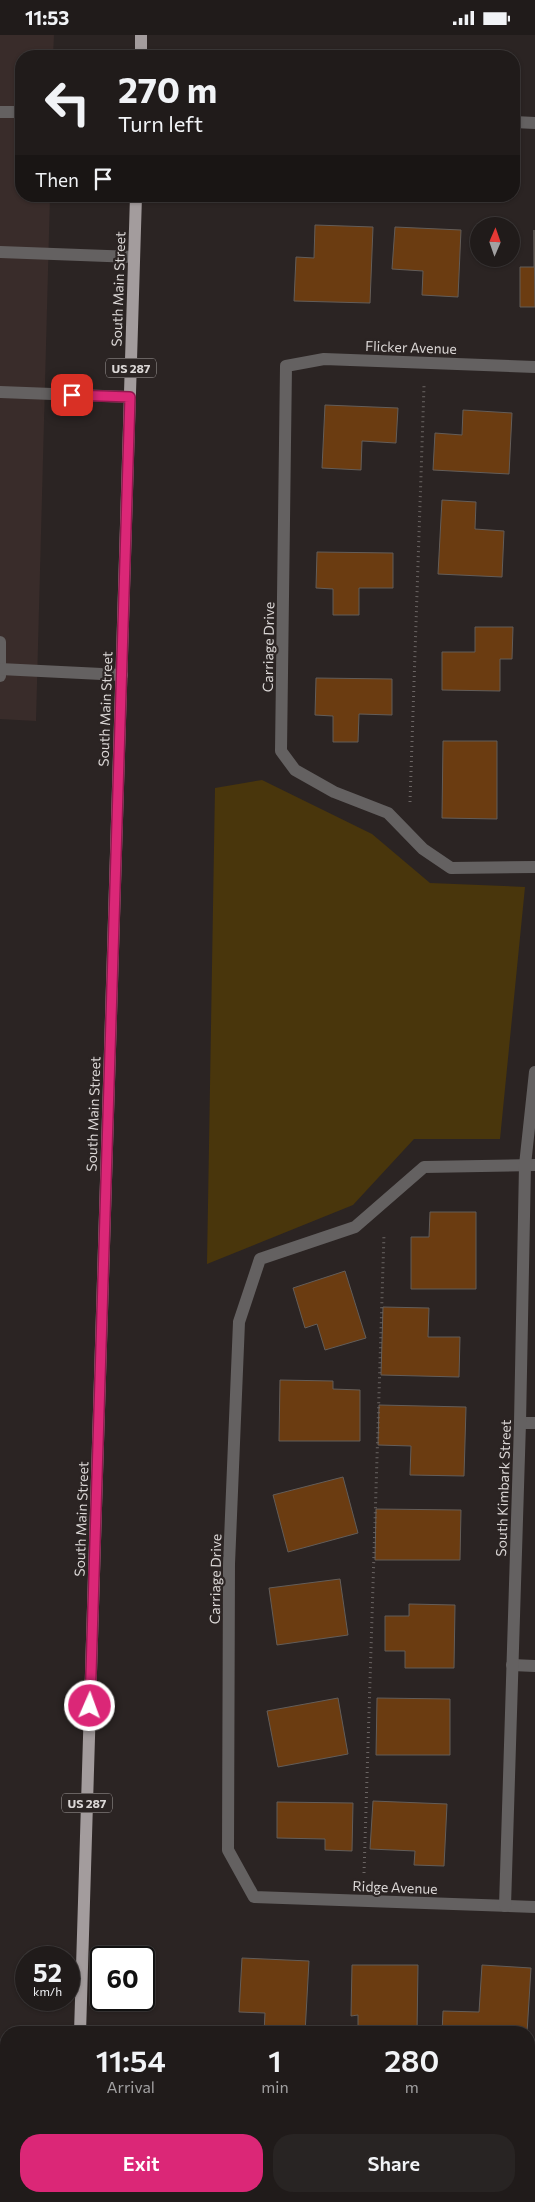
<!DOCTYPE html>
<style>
:root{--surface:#201b1a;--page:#282423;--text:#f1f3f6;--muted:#a2a1a2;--line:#3d3939;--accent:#db2777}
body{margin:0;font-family:Commissioner,sans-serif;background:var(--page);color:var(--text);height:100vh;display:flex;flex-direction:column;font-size:19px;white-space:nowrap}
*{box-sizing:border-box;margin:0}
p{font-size:16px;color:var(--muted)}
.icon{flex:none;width:28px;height:28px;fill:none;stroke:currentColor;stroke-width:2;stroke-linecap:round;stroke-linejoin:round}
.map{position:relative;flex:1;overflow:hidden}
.drawer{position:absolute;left:0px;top:1991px;width:535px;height:176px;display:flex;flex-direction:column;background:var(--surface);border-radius:20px 20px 0 0;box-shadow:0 1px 4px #0004,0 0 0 1px var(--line)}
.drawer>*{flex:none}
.hud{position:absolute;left:15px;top:15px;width:505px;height:152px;border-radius:20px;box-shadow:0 1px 4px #0004,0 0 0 1px var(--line);background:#201b1a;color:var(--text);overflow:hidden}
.needle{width:32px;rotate:2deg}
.fabs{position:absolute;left:470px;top:182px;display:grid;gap:10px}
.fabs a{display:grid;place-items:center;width:50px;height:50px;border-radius:50%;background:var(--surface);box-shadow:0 1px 4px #0004,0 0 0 1px var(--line);font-size:25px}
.speed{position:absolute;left:15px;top:1911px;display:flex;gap:10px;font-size:25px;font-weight:700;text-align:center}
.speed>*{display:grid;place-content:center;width:65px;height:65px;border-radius:50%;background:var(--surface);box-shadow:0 1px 4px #0004,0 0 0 1px var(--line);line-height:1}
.speed small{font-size:12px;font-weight:400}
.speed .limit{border:2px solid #111;border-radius:8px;background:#fff;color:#111}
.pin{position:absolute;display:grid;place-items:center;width:42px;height:42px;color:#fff;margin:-21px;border-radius:10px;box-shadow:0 2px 8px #0006}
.me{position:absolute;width:55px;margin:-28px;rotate:2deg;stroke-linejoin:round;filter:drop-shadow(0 0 4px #0008)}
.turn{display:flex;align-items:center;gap:18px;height:105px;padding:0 20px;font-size:22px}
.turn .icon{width:65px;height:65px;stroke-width:2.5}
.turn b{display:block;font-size:35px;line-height:42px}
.then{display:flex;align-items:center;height:48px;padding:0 20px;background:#0003;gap:10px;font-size:19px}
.eta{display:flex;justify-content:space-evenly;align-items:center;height:85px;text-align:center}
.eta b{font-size:30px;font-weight:600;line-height:35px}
.primary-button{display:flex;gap:10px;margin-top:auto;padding:10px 20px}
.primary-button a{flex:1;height:58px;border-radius:20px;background:var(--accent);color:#fff;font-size:20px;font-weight:600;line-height:58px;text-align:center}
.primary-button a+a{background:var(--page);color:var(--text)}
.status{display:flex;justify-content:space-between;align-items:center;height:35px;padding:0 25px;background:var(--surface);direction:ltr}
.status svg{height:14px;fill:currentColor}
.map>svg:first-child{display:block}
</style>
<div class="status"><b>11:53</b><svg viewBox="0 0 49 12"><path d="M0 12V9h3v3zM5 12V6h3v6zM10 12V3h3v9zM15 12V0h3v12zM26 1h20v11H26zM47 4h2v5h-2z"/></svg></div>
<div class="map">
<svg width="535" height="2167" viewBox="0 0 535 2167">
<rect width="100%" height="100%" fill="#2b2423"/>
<polygon fill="#392c2a" points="0,0 54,0 53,21 21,21 21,161 50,161 36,686 0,684"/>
<polygon fill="#49360c" points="262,745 372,799 430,848 525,852 500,1104 414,1104 353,1170 207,1229 215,753"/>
<g fill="#6b3c11" stroke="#635d59">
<polygon points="315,190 373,192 370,268 294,266 296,222 314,223"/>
<polygon points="395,192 461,195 458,262 422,260 423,236 392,234"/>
<polygon points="534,195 535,272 520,272 520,232 534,232"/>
<polygon points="325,370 398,373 396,408 362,406 361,435 322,433"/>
<polygon points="463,375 512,378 509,439 433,435 435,398 462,400"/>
<polygon points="442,465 476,467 475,494 504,496 502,542 438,539"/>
<polygon points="317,517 393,518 393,553 359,553 359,580 333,580 333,554 316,553"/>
<polygon points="475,592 513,592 512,624 500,624 500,656 442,655 442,617 475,617"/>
<polygon points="316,643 392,644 392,680 359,679 358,707 333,707 333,681 315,680"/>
<polygon points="443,706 497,706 497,784 442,783"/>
<polygon points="430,1177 476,1177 476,1254 411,1254 411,1202 429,1202"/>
<polygon points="345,1236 366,1303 325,1315 317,1289 305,1293 293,1253"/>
<polygon points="383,1272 429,1273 428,1302 460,1302 459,1342 381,1340"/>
<polygon points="280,1345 333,1346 333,1354 360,1355 360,1406 279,1406"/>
<polygon points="379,1370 466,1372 464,1441 410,1440 411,1411 378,1410"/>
<polygon points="343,1442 358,1498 288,1517 273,1460"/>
<polygon points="376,1474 461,1475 460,1525 375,1525"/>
<polygon points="340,1544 348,1600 277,1610 269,1553"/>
<polygon points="409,1569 455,1570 454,1633 405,1633 405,1616 385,1616 385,1581 409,1581"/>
<polygon points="338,1663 348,1719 278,1732 267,1676"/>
<polygon points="377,1663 450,1664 450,1720 376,1720"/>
<polygon points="373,1766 447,1769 444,1831 414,1830 415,1816 370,1814"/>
<polygon points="277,1767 353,1768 352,1816 325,1815 325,1804 277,1803"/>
<polygon points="242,1923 309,1926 305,1998 264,1998 265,1978 239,1977"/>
<polygon points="352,1930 418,1930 417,1998 358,1998 358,1980 351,1981"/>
<polygon points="482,1930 531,1933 527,1998 442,1998 443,1976 479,1977"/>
</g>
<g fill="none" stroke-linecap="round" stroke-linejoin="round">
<g stroke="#6b6564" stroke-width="3" stroke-dasharray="1 4" stroke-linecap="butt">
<polyline points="410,767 424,351"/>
<polyline points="364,1838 384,1199"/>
</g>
<g stroke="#646161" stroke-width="12">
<polyline points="0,217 134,222"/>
<polyline points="0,357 130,362"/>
<polyline points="0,607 0,641"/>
<polyline points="0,634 122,640"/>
<polyline points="255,2167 255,2161"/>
</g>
<g stroke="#646161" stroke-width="12">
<polyline points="0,77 21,77"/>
<polyline points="535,332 324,324 286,331 281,716 295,735 334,757 388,778 423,814 451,833 535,832"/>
<polyline points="535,1130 424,1132 355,1192 260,1224 239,1287 229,1529 228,1815 254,1862 535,1872"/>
<polyline points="520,1388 535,1388"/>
<polyline points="512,1630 535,1631"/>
<polyline points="505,1871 520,1388 525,1130 535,1037"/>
</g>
<polyline stroke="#646161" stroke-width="12" points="514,87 535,88"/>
<g stroke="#a39c9d" stroke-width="12">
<polyline points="141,21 141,0"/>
<polyline points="80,1998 136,161"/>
<polyline points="74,2167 75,2161"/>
</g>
</g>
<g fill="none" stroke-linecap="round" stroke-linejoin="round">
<defs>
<polyline id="route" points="72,360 130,362 90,1671"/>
</defs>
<use href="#route" stroke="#8e194d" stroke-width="12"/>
<use href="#route" stroke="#db2777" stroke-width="9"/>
</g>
<g text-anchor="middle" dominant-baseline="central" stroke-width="4.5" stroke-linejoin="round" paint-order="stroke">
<g fill="#2b2423" stroke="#a6a1a0" stroke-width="1">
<rect x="106" y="323.5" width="50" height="19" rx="4"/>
<rect x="62" y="1758.5" width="50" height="19" rx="4"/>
</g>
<g font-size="12" font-weight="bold" fill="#dbd7d6">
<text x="131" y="333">US 287</text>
<text x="87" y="1768">US 287</text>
</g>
<g font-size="14" fill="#dbd7d6" stroke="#2b2423">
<text transform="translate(118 254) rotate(-88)">South Main Street</text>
<text transform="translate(411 312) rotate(2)">Flicker Avenue</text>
<text transform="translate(268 612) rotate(-89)">Carriage Drive</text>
<text transform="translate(105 674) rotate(-88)">South Main Street</text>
<text transform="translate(93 1079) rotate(-88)">South Main Street</text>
<text transform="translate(503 1453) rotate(-88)">South Kimbark Street</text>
<text transform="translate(81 1484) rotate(-88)">South Main Street</text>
<text transform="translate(215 1544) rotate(-89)">Carriage Drive</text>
<text transform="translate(395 1852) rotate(2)">Ridge Avenue</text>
</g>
</g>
</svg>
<div class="fabs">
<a><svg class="needle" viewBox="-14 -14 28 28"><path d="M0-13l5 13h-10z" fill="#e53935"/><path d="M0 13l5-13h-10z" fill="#a2a1a2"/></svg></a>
</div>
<div class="speed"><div>52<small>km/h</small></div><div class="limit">60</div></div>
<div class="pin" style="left:72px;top:360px;background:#d93025"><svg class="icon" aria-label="arrive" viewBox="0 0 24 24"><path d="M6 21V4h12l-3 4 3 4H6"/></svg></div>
<svg class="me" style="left:90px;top:1671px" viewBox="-20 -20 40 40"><circle r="17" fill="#db2777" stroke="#fff" stroke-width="3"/><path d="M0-11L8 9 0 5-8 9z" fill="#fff"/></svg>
<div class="hud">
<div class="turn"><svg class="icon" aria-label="left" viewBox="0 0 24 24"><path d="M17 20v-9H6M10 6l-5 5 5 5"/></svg><div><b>270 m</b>Turn left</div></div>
<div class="then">Then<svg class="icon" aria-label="arrive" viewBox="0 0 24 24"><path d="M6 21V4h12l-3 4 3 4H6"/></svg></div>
</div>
<section class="drawer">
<div class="eta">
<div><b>11:54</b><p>Arrival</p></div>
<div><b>1</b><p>min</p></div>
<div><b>280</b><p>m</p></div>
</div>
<div class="primary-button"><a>Exit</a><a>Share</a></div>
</section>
</div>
